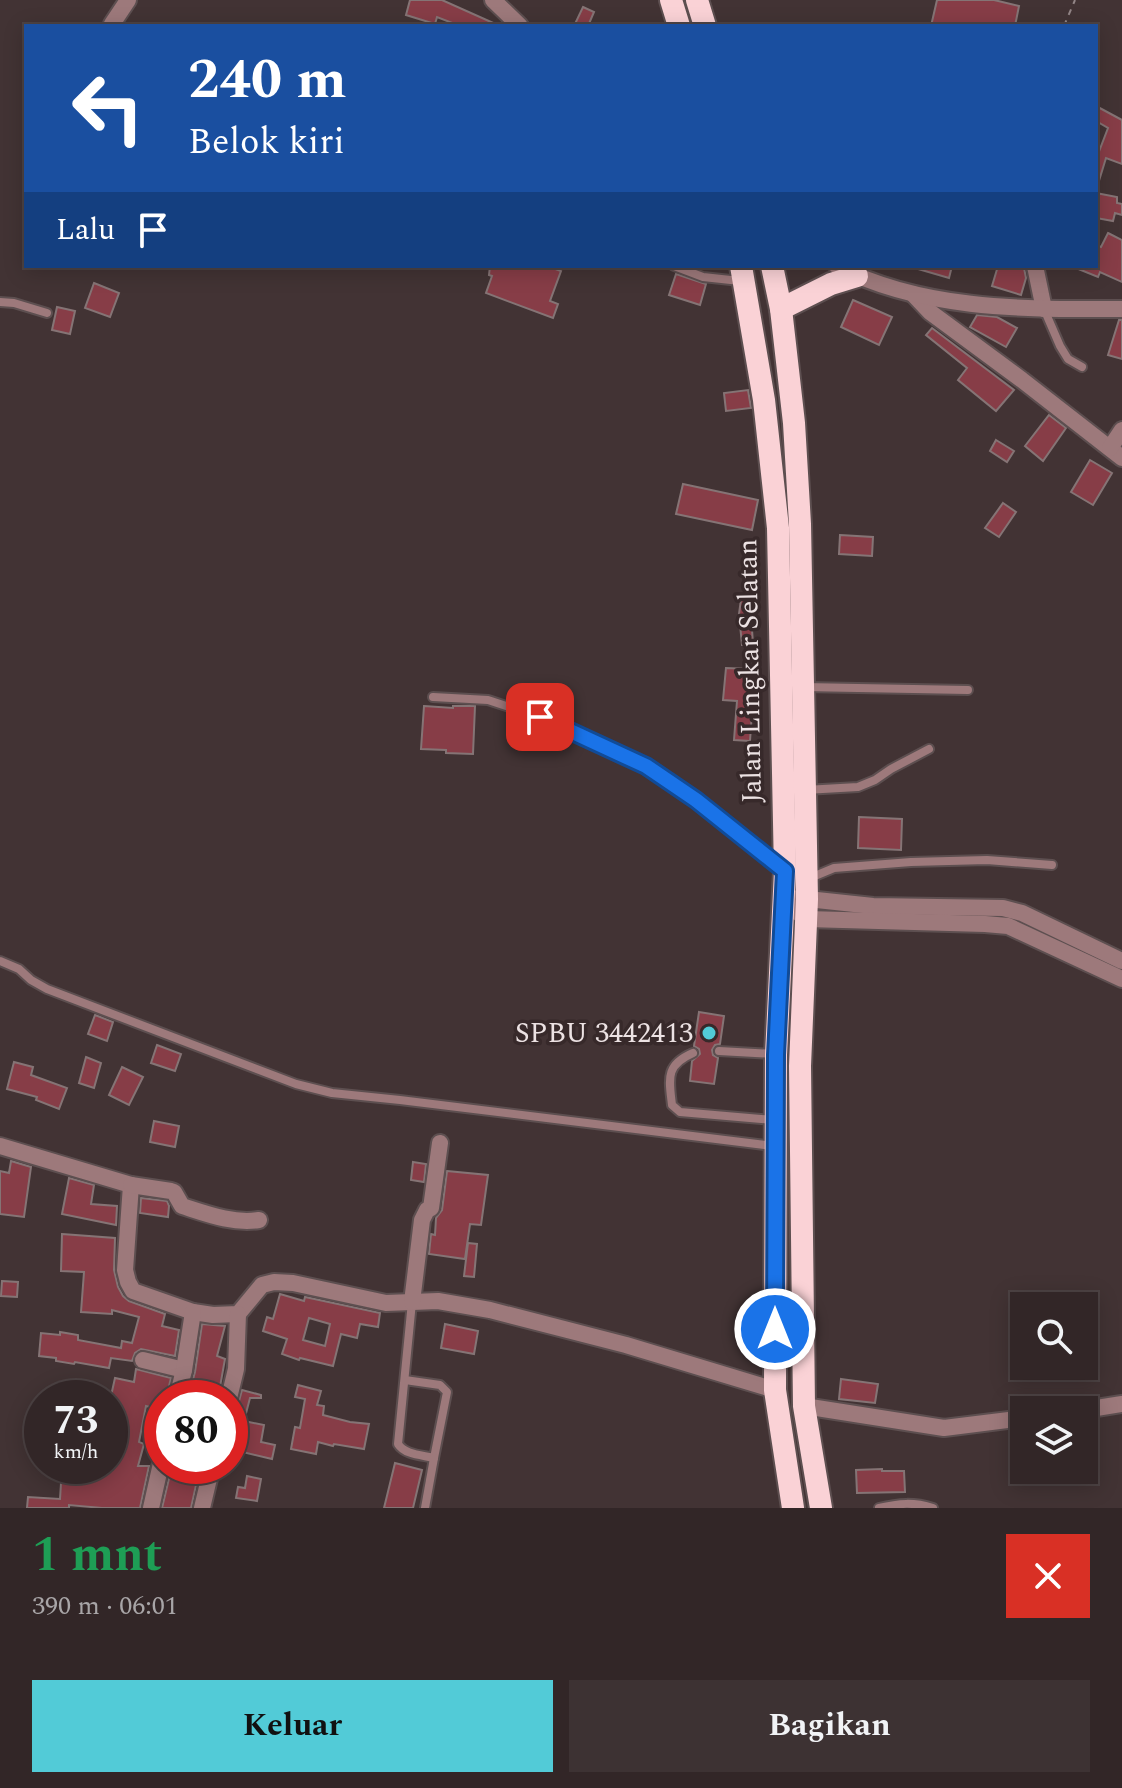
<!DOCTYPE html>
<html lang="id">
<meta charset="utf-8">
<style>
:root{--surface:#322627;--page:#3d3233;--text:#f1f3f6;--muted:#a8a5a7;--line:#4d4344;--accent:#52cbd7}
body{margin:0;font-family:Spectral,serif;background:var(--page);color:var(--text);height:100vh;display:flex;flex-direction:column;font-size:30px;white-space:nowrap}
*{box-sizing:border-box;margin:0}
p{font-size:26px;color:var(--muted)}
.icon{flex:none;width:44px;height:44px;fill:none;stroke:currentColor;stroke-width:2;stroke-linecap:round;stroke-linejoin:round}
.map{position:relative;height:1508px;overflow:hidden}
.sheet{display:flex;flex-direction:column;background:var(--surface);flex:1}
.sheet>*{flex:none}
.hud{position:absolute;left:24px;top:24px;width:1074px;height:244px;border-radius:0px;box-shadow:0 4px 20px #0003,0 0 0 2px var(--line);background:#1a4fa0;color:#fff;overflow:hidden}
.tools{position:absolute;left:1010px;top:1292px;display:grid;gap:16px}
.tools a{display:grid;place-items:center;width:88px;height:88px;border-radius:0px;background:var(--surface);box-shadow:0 4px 20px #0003,0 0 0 2px var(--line);font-size:40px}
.speed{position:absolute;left:24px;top:1380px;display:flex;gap:16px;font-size:40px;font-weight:700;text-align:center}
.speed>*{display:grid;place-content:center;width:104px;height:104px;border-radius:50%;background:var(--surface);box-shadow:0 4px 20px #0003,0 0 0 2px var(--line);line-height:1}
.speed small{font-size:20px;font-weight:400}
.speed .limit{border:12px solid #d22;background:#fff;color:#111}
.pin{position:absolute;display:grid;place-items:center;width:68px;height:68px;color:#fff;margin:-34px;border-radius:16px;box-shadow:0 4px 12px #0006}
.me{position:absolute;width:88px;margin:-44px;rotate:0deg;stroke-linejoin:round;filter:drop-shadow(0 0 6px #0008)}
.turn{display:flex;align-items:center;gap:28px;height:168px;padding:0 32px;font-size:36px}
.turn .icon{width:104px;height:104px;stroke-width:2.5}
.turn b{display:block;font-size:56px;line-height:68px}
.then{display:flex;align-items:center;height:76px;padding:0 32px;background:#0003;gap:16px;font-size:30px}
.round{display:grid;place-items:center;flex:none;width:84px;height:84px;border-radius:0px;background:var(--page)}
.head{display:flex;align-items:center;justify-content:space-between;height:136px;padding:0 32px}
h1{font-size:48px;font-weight:700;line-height:60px;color:#1e9e55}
.primary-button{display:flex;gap:16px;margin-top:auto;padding:16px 32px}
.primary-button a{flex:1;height:92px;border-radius:0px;background:var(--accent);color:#111;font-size:32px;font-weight:700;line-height:92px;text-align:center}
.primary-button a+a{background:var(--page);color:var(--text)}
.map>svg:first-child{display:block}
</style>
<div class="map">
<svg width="1122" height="1508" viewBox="0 0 1122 1508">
<rect width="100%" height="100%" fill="#423334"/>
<g fill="#873d47" stroke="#857475" stroke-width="2" fill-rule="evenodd">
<polygon points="410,0 442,0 500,26 460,26 437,17 435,24 406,15"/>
<polygon points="937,0 994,0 1019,6 1015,26 931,26"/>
<polygon points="583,7 594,12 588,26 574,26"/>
<polygon points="1096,106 1122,120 1122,164 1106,158 1098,184 1096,184 1096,153 1098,154 1108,128 1096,121"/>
<polygon points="1096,193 1117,197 1117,203 1122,204 1122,215 1115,213 1113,221 1096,218"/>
<polygon points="1108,233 1122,240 1122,282 1100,272 1098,277 1071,266 1096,266 1096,245 1101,247"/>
<polygon points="490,266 547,266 561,271 550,301 558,304 553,318 486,293 492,276 489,275"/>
<polygon points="918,266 952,266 949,278 918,269"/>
<polygon points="998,266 1024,268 1026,278 1021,295 992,286"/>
<polygon points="676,274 706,284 700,305 669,295"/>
<polygon points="94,283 119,293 110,317 85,308"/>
<polygon points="853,300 892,317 879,345 841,327"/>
<polygon points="57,307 75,311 70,334 52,330"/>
<polygon points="977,315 997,317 1017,328 1006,347 970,327"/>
<polygon points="1119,320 1122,320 1122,359 1108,355"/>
<polygon points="932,328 1014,390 996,411 958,380 967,368 926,335"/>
<polygon points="748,390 751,408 726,411 724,393"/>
<polygon points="1049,415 1066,428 1043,461 1025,446"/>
<polygon points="996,440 1014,451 1007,462 990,451"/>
<polygon points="1090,460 1112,473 1093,505 1071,492"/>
<polygon points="683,484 758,500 752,530 676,514"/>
<polygon points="1003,503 1016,512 999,537 985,528"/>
<polygon points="840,535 873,537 872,556 839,554"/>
<polygon points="741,599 755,600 754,615 751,615 753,644 742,645 739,614"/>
<polygon points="726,668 750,669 748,712 752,712 750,741 734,740 737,701 723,700"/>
<polygon points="424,706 453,708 453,706 475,706 473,754 446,753 446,750 421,749"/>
<polygon points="859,817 902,819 901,850 858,848"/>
<polygon points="699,1012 724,1016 720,1044 715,1045 712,1050 713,1055 718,1058 714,1084 690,1081 692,1061 700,1054 699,1049 694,1046"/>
<polygon points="95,1015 113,1022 107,1041 88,1034"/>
<polygon points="157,1045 181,1054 175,1071 151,1063"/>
<polygon points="86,1057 101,1063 94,1088 79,1083"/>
<polygon points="14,1062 33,1067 31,1075 67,1088 59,1109 36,1100 37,1097 7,1089"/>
<polygon points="122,1067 143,1077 129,1105 109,1095"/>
<polygon points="154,1121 179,1126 175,1147 150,1142"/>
<polygon points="11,1161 31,1167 24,1217 0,1214 0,1171 9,1173"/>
<polygon points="413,1162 426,1164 424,1182 411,1180"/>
<polygon points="447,1171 488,1175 481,1225 470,1224 465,1259 429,1254 431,1234 435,1235 436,1218 442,1210"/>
<polygon points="69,1178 94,1185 91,1204 117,1206 116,1225 62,1214"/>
<polygon points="141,1198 167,1201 169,1206 168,1217 140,1213"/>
<polygon points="62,1234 115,1238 114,1270 118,1287 123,1296 129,1301 165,1314 162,1326 179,1330 175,1356 141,1349 135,1353 132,1361 111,1358 109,1368 75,1362 74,1364 56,1361 56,1358 39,1356 41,1333 60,1335 60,1332 78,1335 78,1340 121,1348 122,1341 132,1343 139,1317 112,1310 112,1314 81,1312 84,1272 61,1271"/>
<polygon points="468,1243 477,1244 474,1277 464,1276"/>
<polygon points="2,1281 18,1282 17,1297 1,1296"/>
<path d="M 280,1294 L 304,1301 L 305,1297 L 380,1313 L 378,1327 L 360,1324 L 357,1338 L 341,1334 L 333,1366 L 300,1358 L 299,1360 L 282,1354 L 287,1339 L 263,1331 L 267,1317 L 273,1319 ZM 309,1318 L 330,1324 L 325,1346 L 303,1340 Z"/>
<polygon points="202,1324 225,1326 217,1356 225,1359 218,1398 188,1398 195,1372"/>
<polygon points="445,1324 478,1331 474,1354 441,1348"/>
<polygon points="136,1369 171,1378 166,1398 162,1398 162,1410 146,1406 139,1442 144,1444 138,1466 149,1466 140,1508 102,1508 69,1505 69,1508 27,1508 28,1497 60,1499 62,1467 96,1470 97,1466 110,1466 110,1413 114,1396 111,1396 115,1378 134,1382"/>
<polygon points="841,1379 878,1384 875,1403 839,1399"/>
<polygon points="298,1385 321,1391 317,1405 324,1406 323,1415 350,1422 369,1424 364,1449 334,1444 333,1446 318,1442 316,1454 291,1449 295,1427 300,1428 305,1399 295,1397"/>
<polygon points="242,1390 261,1395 261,1398 250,1398 244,1421 264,1425 261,1442 275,1445 272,1459 230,1449 230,1421 233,1408 239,1401"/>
<polygon points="395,1463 422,1470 413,1508 384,1508"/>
<polygon points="172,1466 200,1467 191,1508 162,1508"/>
<polygon points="882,1469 882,1471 904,1471 905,1492 857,1493 856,1470"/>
<polygon points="247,1476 261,1479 257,1501 236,1498 238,1487 245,1488"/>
</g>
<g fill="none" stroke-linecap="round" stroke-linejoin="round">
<defs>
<g id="service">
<polyline points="674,266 703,277 740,281"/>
<polyline points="0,302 14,303 47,313"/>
<polyline points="1044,309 1060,346 1068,359 1082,367"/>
<polyline points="803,687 968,690"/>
<polyline points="433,697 488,700 540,717 646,766 696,800 780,867"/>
<polyline points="805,790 858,787 875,780 891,769 929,749"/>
<polyline points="810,878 834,868 911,862 987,860 1052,865"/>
<polyline points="0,961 19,969 31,980 47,989 275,1076 296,1084 332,1093 400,1100 773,1146"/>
<polyline points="719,1051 774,1054"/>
<path d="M 693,1053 C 665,1065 669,1079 672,1105 L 680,1112 L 774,1120"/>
<path d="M 405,1380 L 440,1385 L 447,1392 L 434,1458 C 422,1455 405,1455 398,1444 L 412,1302"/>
<polyline points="425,1508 434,1458"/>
<path d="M 879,1508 C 899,1503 914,1502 933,1508"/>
</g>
<g id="minor">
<polyline points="112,24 128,0"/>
<polyline points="1035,266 1044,309"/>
<polyline points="913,294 930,312 1022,380 1122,458"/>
<polyline points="1110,448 1122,430"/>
<polyline points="798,898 873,906 1003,908 1022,913 1122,961"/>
<polyline points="797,912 807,919 985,924 1008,926 1122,979"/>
<polyline points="0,1146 131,1185 125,1270 128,1282 133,1291 193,1312 213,1315 238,1314 262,1285 274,1282 293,1283 386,1303 438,1301 490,1310 626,1345 775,1390"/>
<path d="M 131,1185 L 171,1191 L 174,1192 L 182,1206 C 207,1214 233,1224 259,1220"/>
<polyline points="412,1302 422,1220 427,1210 431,1208 440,1143"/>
<polyline points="143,1360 184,1370"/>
<polyline points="177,1398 184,1370 193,1312"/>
<polyline points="229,1398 236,1369 238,1314"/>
<polyline points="804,1406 944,1428 1024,1418"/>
<polyline points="1084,1410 1122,1404"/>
<polyline points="151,1508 162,1459"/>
<polyline points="202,1508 212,1466"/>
</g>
<g id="tertiary">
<polyline points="493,0 520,26"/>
<path d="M 837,266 C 924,311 1027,309 1122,309"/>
</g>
<g id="trunk">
<polyline points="671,0 679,26"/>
<polyline points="697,0 705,26"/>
<polyline points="741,266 764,400 778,528 785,871 776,1055 775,1390 793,1508"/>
<polyline points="772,266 781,309 794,423 800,524 807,899 800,1066 804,1406 821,1508"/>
<polyline points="781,309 831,284 857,276"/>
</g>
</defs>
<use href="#service" stroke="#5d4f50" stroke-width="12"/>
<use href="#minor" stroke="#5d4f50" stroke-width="20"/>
<use href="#tertiary" stroke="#5d4f50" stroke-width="20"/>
<use href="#trunk" stroke="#5d4f50" stroke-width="26"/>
<polyline stroke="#938687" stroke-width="2" stroke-dasharray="6 6" stroke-linecap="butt" points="1064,26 1075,0"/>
<use href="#service" stroke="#9d797b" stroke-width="8"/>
<use href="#minor" stroke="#9d797b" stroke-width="16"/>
<use href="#tertiary" stroke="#9d797b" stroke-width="16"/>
<use href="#trunk" stroke="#fad2d6" stroke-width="22"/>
</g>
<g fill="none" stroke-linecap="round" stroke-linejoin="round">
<defs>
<polyline id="route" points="540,717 646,766 696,800 785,871 776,1055 775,1329"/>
</defs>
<use href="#route" stroke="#114b97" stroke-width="20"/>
<use href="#route" stroke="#1a73e8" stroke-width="14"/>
</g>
<circle fill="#52cbd7" stroke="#37292a" stroke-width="3" cx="709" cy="1033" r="8"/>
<g text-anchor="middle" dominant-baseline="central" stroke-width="7" stroke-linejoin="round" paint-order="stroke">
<g font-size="28" fill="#ece2e3" stroke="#37292a">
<text transform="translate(750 671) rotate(-91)">Jalan Lingkar Selatan</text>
</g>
<g font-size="28" fill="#ece2e3" stroke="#37292a" text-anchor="end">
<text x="693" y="1033">SPBU 3442413</text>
</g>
</g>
</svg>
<div class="tools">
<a><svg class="icon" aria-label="search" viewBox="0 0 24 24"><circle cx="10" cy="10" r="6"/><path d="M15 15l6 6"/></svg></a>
<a><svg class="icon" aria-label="layers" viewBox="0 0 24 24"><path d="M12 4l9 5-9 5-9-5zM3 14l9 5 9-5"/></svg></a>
</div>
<div class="speed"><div>73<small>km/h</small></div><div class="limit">80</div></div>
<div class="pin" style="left:540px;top:717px;background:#d93025"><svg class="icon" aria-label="arrive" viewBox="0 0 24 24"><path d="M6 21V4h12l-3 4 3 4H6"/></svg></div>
<svg class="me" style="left:775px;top:1329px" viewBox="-20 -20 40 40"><circle r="17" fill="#1a73e8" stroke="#fff" stroke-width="3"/><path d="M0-11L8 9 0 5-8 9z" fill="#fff"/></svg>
<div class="hud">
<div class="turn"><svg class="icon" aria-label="left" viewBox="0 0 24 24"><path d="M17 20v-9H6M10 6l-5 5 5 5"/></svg><div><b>240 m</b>Belok kiri</div></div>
<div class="then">Lalu<svg class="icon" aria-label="arrive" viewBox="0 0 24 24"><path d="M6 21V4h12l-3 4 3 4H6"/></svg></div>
</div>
</div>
<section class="sheet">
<div class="head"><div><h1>1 mnt</h1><p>390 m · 06:01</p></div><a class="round" style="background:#d93025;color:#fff"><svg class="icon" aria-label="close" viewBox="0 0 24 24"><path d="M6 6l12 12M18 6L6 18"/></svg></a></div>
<div class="primary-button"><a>Keluar</a><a>Bagikan</a></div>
</section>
